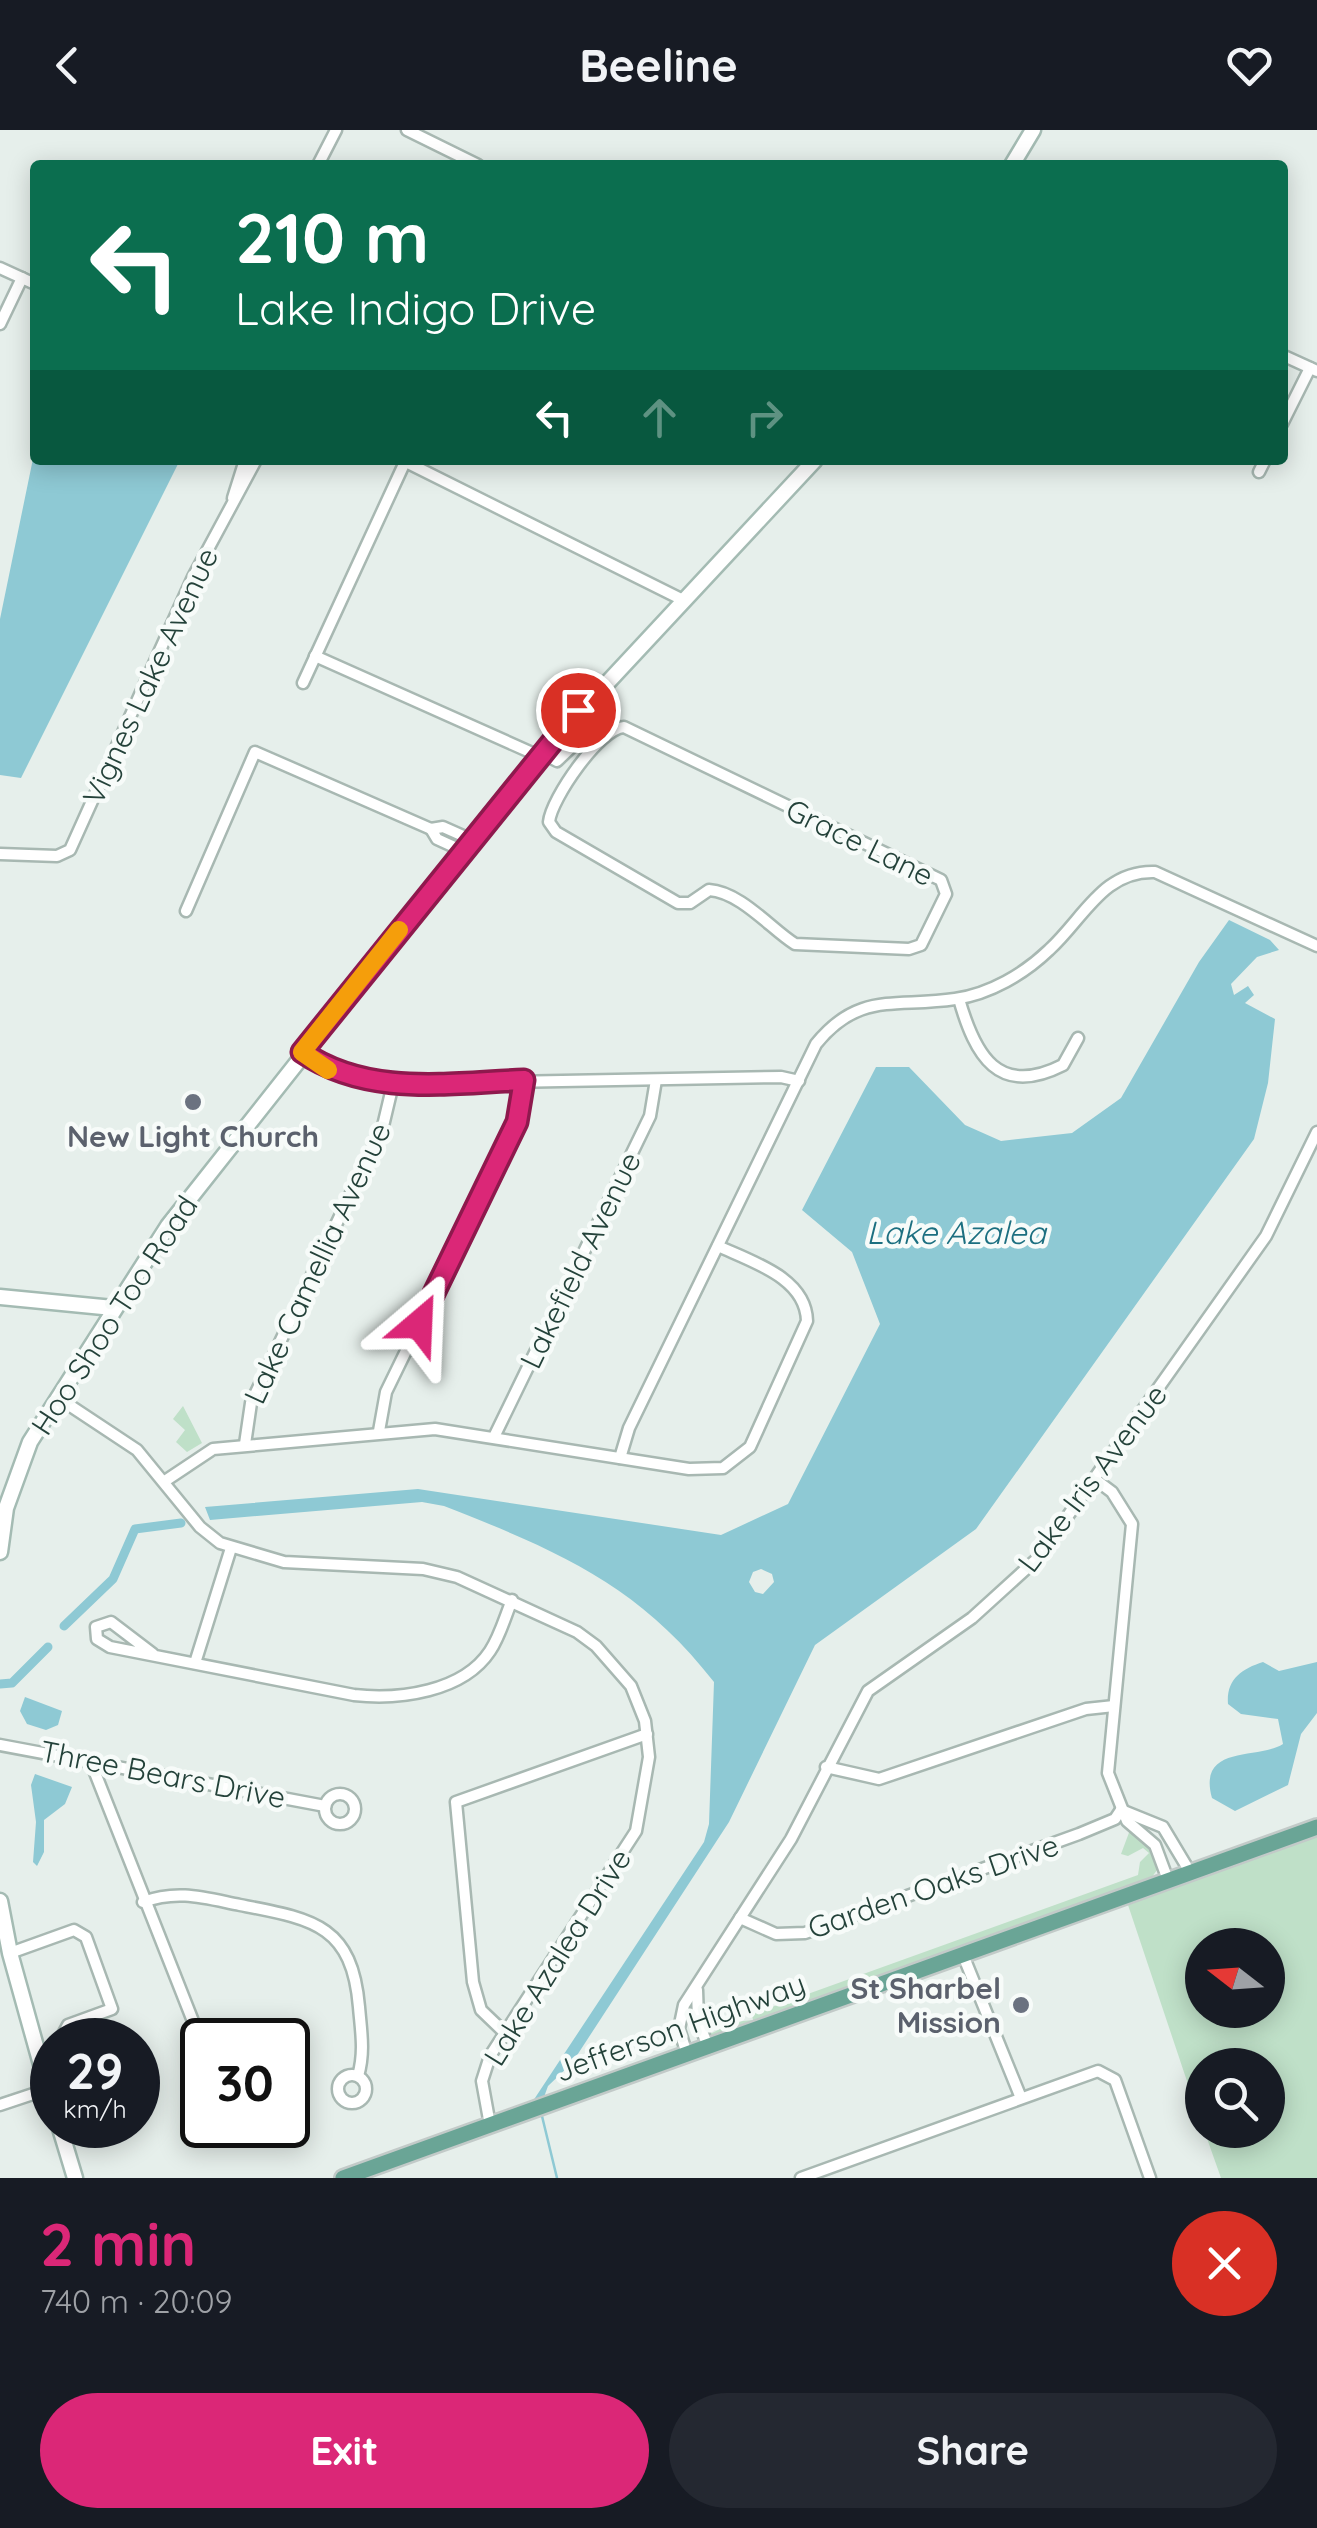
<!DOCTYPE html>
<meta charset="utf-8">
<style>
:root{--surface:#171b24;--page:#242831;--text:#f1f3f6;--muted:#9ea1a6;--accent:#db2777}
body{margin:0;font-family:Quicksand,sans-serif;background:var(--page);color:var(--text);height:100vh;display:flex;flex-direction:column;font-size:38px;white-space:nowrap}
*{box-sizing:border-box;margin:0}
p{font-size:32px;color:var(--muted)}
.icon{flex:none;width:55px;height:55px;fill:none;stroke:currentColor;stroke-width:2;stroke-linecap:round;stroke-linejoin:round}
.map{position:relative;height:2048px;overflow:hidden}
.drawer{display:flex;flex-direction:column;background:var(--surface);flex:1}
.drawer>*{flex:none}
.hud{position:absolute;left:30px;top:30px;width:1258px;height:305px;border-radius:10px;box-shadow:0 5px 25px #0003;background:#0b6e4f;color:#fff;overflow:hidden}
.needle{width:65px;rotate:287deg}
.controls{position:absolute;left:1185px;top:1798px;display:grid;gap:20px}
.controls a{display:grid;place-items:center;width:100px;height:100px;border-radius:50%;background:var(--surface);box-shadow:0 5px 25px #0003;font-size:50px}
.speed{position:absolute;left:30px;top:1888px;display:flex;gap:20px;font-size:50px;font-weight:700;text-align:center}
.speed>*{display:grid;place-content:center;width:130px;height:130px;border-radius:50%;background:var(--surface);box-shadow:0 5px 25px #0003;line-height:1}
.speed small{font-size:25px;font-weight:400}
.speed .limit{border:5px solid #111;border-radius:15px;background:#fff;color:#111}
.pin{position:absolute;display:grid;place-items:center;width:85px;height:85px;color:#fff;margin:-42px;border:5px solid #fff;border-radius:50%;box-shadow:0 2px 10px #0007}
.me{position:absolute;width:110px;margin:-55px;rotate:26deg;stroke-linejoin:round;filter:drop-shadow(0 0 8px #0008)}
.turn{display:flex;align-items:center;gap:35px;height:210px;padding:0 40px;font-size:45px}
.turn .icon{width:130px;height:130px;stroke-width:2.5}
.turn b{display:block;font-size:70px;line-height:85px}
.lanes{display:flex;align-items:center;height:95px;padding:0 40px;background:#0003;justify-content:center;gap:50px;direction:ltr}
.lanes .off{opacity:.35}
.round{display:grid;place-items:center;flex:none;width:105px;height:105px;border-radius:52px;background:var(--page)}
.headline{display:flex;align-items:center;justify-content:space-between;height:170px;padding:0 40px}
h1{font-size:60px;font-weight:700;line-height:75px;color:var(--accent)}
.cta{display:flex;gap:20px;margin-top:auto;padding:20px 40px}
.cta a{flex:1;height:115px;border-radius:60px;background:var(--accent);color:#fff;font-size:40px;font-weight:700;line-height:115px;text-align:center}
.cta a+a{background:var(--page);color:var(--text)}
header{display:flex;justify-content:space-between;align-items:center;height:130px;padding:0 40px;background:var(--surface);font-size:45px;font-weight:700}
.map>svg:first-child{display:block}
</style>
<header><svg class="icon" aria-label="back" viewBox="0 0 24 24"><path d="M15 5l-7 7 7 7"/></svg>Beeline<svg class="icon" aria-label="heart" viewBox="0 0 24 24"><path d="M12 20l-8-8c-3-5 5-10 8-4 3-6 11-1 8 4z"/></svg></header>
<div class="map">
<svg width="1317" height="2048" viewBox="0 0 1317 2048">
<rect width="100%" height="100%" fill="#e6efeb"/>
<g fill="#bfe0c8" fill-rule="evenodd">
<polygon points="183,1276 202,1313 187,1322 176,1312 185,1300 173,1289"/>
<polygon points="1130,1700 1150,1716 1160,1736 1149,1751 719,1908 708,1904 706,1899 712,1903 734,1892 753,1890 752,1884 1138,1745 1140,1732 1149,1723 1143,1718 1128,1726 1121,1724"/>
<path d="M 1317,1704 L 1317,2048 L 1221,2048 L 1204,2000 L 1268,2000 L 1268,1935 L 1202,1935 L 1202,1996 L 1128,1775 ZM 1202,1815 L 1268,1815 L 1268,1880 L 1202,1880 Z"/>
</g>
<g fill="#8ec9d4" fill-rule="evenodd">
<polygon points="35,319 35,330 180,330 21,648 0,645 0,489"/>
<path d="M 1229,790 L 1270,810 L 1279,820 L 1257,827 L 1231,854 L 1234,865 L 1248,856 L 1254,865 L 1245,873 L 1275,889 L 1268,953 L 1254,1009 L 976,1399 L 815,1515 L 729,1692 L 572,1933 L 548,1956 L 544,1967 L 533,1971 L 704,1712 L 709,1694 L 714,1552 C 638,1454 556,1420 444,1376 L 422,1372 L 210,1390 L 205,1377 L 418,1359 L 721,1405 L 788,1374 L 880,1194 L 852,1122 L 802,1080 L 876,937 L 909,937 L 965,995 L 1001,1011 L 1072,1003 L 1121,968 L 1199,832 ZM 761,1439 L 772,1444 L 774,1452 L 763,1464 L 755,1462 L 749,1452 L 753,1442 Z"/>
<path d="M 1263,1532 L 1279,1541 L 1317,1532 L 1317,1583 L 1301,1604 L 1288,1655 L 1235,1681 L 1212,1668 C 1197,1614 1258,1630 1283,1614 L 1278,1589 L 1241,1584 L 1228,1574 C 1226,1550 1241,1539 1263,1532 Z"/>
<polygon points="25,1567 62,1581 58,1595 46,1600 27,1594 20,1581"/>
<polygon points="35,1644 72,1657 65,1674 44,1690 44,1722 37,1736 33,1732 36,1692 31,1655"/>
</g>
<g fill="none" stroke-linecap="round" stroke-linejoin="round">
<polyline stroke="#8ec9d4" stroke-width="2.5" points="541,1982 557,2048"/>
<g stroke="#8ec9d4" stroke-width="9">
<polyline points="64,1496 113,1449 135,1399 181,1393"/>
<polyline points="0,1554 12,1553 48,1517"/>
</g>
<defs>
<g id="street">
<polyline points="407,0 478,35"/>
<polyline points="318,35 336,0"/>
<polyline points="0,138 35,154"/>
<polyline points="0,194 22,148"/>
<polyline points="1282,225 1317,241"/>
<polyline points="1282,294 1310,238"/>
<polyline points="402,330 681,469"/>
<polyline points="1259,342 1265,330"/>
<polyline points="233,368 245,330"/>
<polyline points="315,526 539,626"/>
<polyline points="303,553 405,332"/>
<path d="M 624,597 L 941,750 L 946,764 L 921,815 L 909,819 L 795,814 C 772,800 741,762 709,760 L 690,773 L 678,773 L 556,702 L 549,692 C 551,669 600,598 624,597 Z"/>
<polyline points="542,623 557,631 579,610"/>
<polyline points="431,699 437,709 461,720"/>
<polyline points="0,724 57,726 70,720 193,447 256,330"/>
<polyline points="186,781 255,622 431,699 443,697 470,709"/>
<path d="M 959,869 C 975,925 998,968 1063,935 L 1078,908"/>
<path d="M 302,922 C 332,943 356,951 393,954 L 781,947 L 799,951"/>
<polyline points="57,1267 137,1320 200,1397 220,1413 284,1432 423,1439 457,1447 577,1502 596,1516 631,1556 645,1591 649,1627 636,1701 490,1926 482,1951 490,1995"/>
<polyline points="379,1301 386,1262 517,993 524,951"/>
<polyline points="494,1307 650,986 656,950"/>
<polyline points="245,1314 251,1273 383,996 393,954"/>
<path d="M 620,1328 L 629,1298 L 816,914 C 859,861 895,878 955,869 C 990,864 1024,844 1049,820 C 1084,788 1103,740 1155,742 L 1317,816"/>
<polyline points="1096,1350 1112,1362 1132,1394 1108,1643 1127,1691 1155,1715 1168,1750"/>
<path d="M 165,1351 L 213,1319 L 435,1299 L 689,1339 L 723,1338 L 750,1317 L 807,1191 C 806,1148 753,1132 718,1116"/>
<path d="M 153,1524 L 111,1492 L 96,1497 L 97,1509 L 110,1517 L 354,1565 C 399,1570 463,1562 490,1521 C 500,1506 505,1487 512,1470"/>
<polyline points="195,1533 231,1418"/>
<polyline points="0,1615 325,1676"/>
<polyline points="90,1630 202,1914"/>
<polyline points="826,1637 879,1649 1086,1579 1114,1576"/>
<circle cx="340" cy="1679" r="15"/>
<polyline points="1121,1680 1163,1697 1190,1742"/>
<path d="M 143,1772 C 178,1759 205,1768 240,1775 C 312,1789 352,1794 359,1877 C 361,1901 365,1922 358,1946"/>
<polyline points="740,1788 776,1804 805,1803 1079,1704 1115,1689 1121,1680"/>
<polyline points="10,1823 74,1800 86,1807 112,1879 68,1895 60,1910"/>
<polyline points="963,1825 1021,1968"/>
<polyline points="697,1860 698,1890 708,1917"/>
<polyline points="504,1902 481,1880 473,1852 456,1672 647,1604"/>
<polyline points="687,1924 679,1899 684,1875 791,1709 868,1561 972,1488 1038,1428 1266,1106 1317,1002"/>
<circle cx="352" cy="1959" r="14"/>
<polyline points="138,1963 150,1958"/>
<polyline points="0,1975 48,1959"/>
<polyline points="194,2009 231,1995"/>
<polyline points="801,2048 1098,1941 1115,1950 1150,2048"/>
</g>
<g id="secondary">
<polyline points="1012,35 1033,0"/>
<polyline points="0,1167 113,1178"/>
<polyline points="0,1422 6,1378 30,1312 168,1096 542,623 815,330"/>
<polyline points="0,1771 10,1823 52,1974"/>
<polyline points="59,1995 75,2048"/>
</g>
<polyline id="primary" points="343,2048 1317,1697"/>
</defs>
<use href="#street" stroke="#a8b8b2" stroke-width="15"/>
<use href="#secondary" stroke="#a4bbb3" stroke-width="19"/>
<use href="#primary" stroke="#c2cac8" stroke-width="20"/>
<use href="#street" stroke="#fff" stroke-width="10"/>
<use href="#secondary" stroke="#fff" stroke-width="14"/>
<use href="#primary" stroke="#6aa596" stroke-width="15"/>
</g>
<g fill="none" stroke-linecap="round" stroke-linejoin="round">
<defs>
<path id="route" d="M 419,1194 L 517,992 L 524,950 C 448,953 368,967 302,922 L 578,580"/>
</defs>
<use href="#route" stroke="#8e194d" stroke-width="25"/>
<use href="#route" stroke="#db2777" stroke-width="18"/>
<polyline stroke="#f59e0b" stroke-width="18" points="328,940 302,922 399,800"/>
</g>
<g fill="#6b7280" stroke="#f7fbf9" stroke-width="4">
<circle cx="193" cy="972" r="10"/>
<circle cx="1021" cy="1875" r="10"/>
</g>
<g text-anchor="middle" dominant-baseline="central" stroke-width="9" stroke-linejoin="round" paint-order="stroke">
<g font-size="30" fill="#24423a" stroke="#f7fbf9">
<text transform="translate(150 546) rotate(-65)">Vignes Lake Avenue</text>
<text transform="translate(860 712) rotate(26)">Grace Lane</text>
<text transform="translate(580 1130) rotate(-64)">Lakefield Avenue</text>
<text transform="translate(317 1133) rotate(-65)">Lake Camellia Avenue</text>
<text transform="translate(114 1185) rotate(-57)">Hoo Shoo Too Road</text>
<text transform="translate(1092 1348) rotate(-53)">Lake Iris Avenue</text>
<text transform="translate(163 1644) rotate(11)">Three Bears Drive</text>
<text transform="translate(933 1756) rotate(-19)">Garden Oaks Drive</text>
<text transform="translate(557 1827) rotate(-58)">Lake Azalea Drive</text>
<text transform="translate(680 1897) rotate(-20)">Jefferson Highway</text>
</g>
<g font-size="30" font-weight="bold" fill="#5b616d" stroke="#f7fbf9">
<text x="193" y="1006">New Light Church</text>
<text x="1001" y="1858" text-anchor="end">St Sharbel<tspan x="1001" dy="34">Mission</tspan></text>
</g>
<g font-size="32" font-style="italic" fill="#1c6f80" stroke="#f7fbf9">
<text x="956" y="1102">Lake Azalea</text>
</g>
</g>
</svg>
<div class="controls">
<a><svg class="needle" viewBox="-14 -14 28 28"><path d="M0-13l5 13h-10z" fill="#e53935"/><path d="M0 13l5-13h-10z" fill="#9ea1a6"/></svg></a>
<a><svg class="icon" aria-label="search" viewBox="0 0 24 24"><circle cx="10" cy="10" r="6"/><path d="M15 15l6 6"/></svg></a>
</div>
<div class="speed"><div>29<small>km/h</small></div><div class="limit">30</div></div>
<div class="pin" style="left:578px;top:580px;background:#d93025"><svg class="icon" aria-label="arrive" viewBox="0 0 24 24"><path d="M6 21V4h12l-3 4 3 4H6"/></svg></div>
<svg class="me" style="left:419px;top:1194px" viewBox="-20 -20 40 40"><path d="M0-17L14 15 0 8-14 15z" fill="#db2777" stroke="#fff" stroke-width="4"/></svg>
<div class="hud">
<div class="turn"><svg class="icon" aria-label="left" viewBox="0 0 24 24"><path d="M17 20v-9H6M10 6l-5 5 5 5"/></svg><div><b>210 m</b>Lake Indigo Drive</div></div>
<div class="lanes"><svg class="icon" aria-label="left" viewBox="0 0 24 24"><path d="M17 20v-9H6M10 6l-5 5 5 5"/></svg><svg class="icon off" aria-label="ahead" viewBox="0 0 24 24"><path d="M12 20V5M6 11l6-6 6 6"/></svg><svg class="icon off" aria-label="right" viewBox="0 0 24 24"><path d="M7 20v-9h11M14 6l5 5-5 5"/></svg></div>
</div>
</div>
<section class="drawer">
<div class="headline"><div><h1>2 min</h1><p>740 m · 20:09</p></div><a class="round" style="background:#d93025;color:#fff"><svg class="icon" aria-label="close" viewBox="0 0 24 24"><path d="M6 6l12 12M18 6L6 18"/></svg></a></div>
<div class="cta"><a>Exit</a><a>Share</a></div>
</section>
